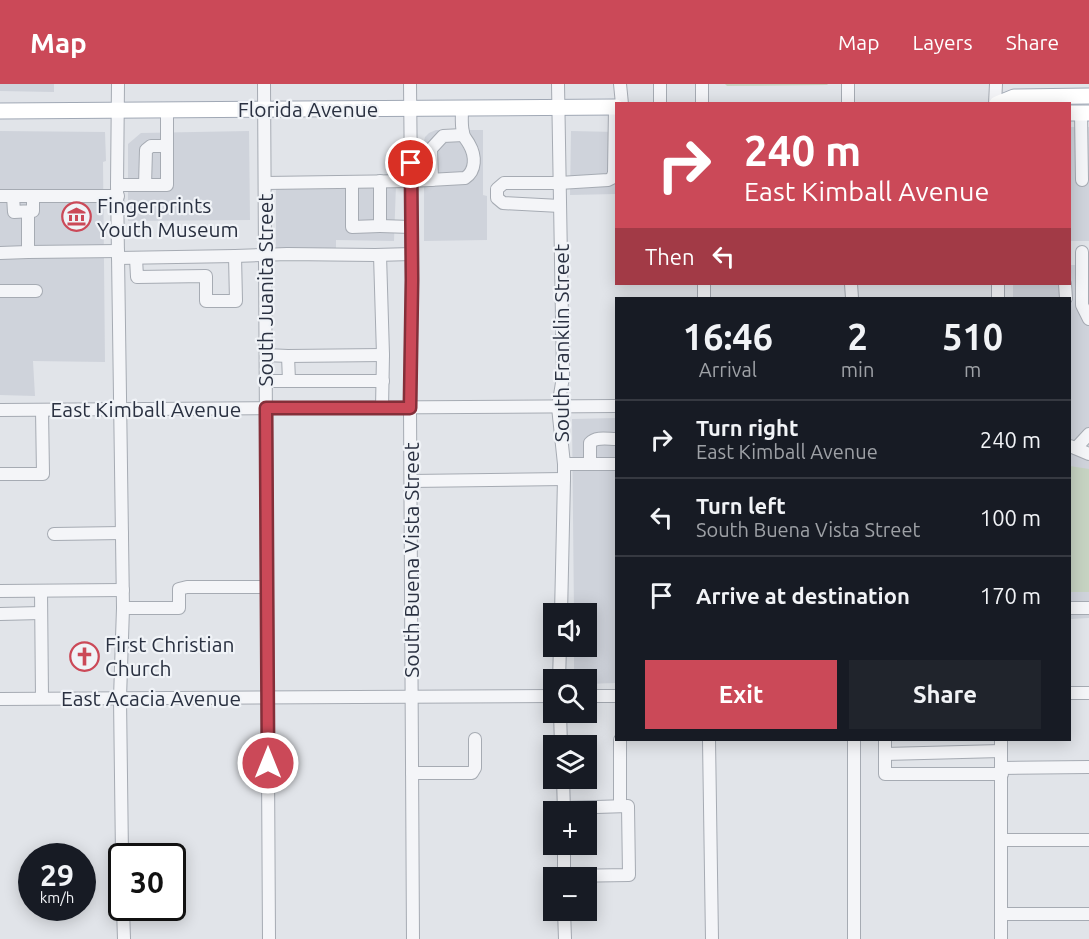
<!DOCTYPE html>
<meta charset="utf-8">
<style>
:root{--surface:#171b24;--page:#20242c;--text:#f1f3f6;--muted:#9ea1a6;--line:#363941;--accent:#cb4958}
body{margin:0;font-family:Ubuntu,sans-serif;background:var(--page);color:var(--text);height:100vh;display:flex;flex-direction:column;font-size:22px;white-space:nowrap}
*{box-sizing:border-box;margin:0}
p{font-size:20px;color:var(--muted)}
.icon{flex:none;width:33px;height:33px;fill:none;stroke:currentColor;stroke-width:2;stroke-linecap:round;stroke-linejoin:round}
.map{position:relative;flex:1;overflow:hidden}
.drawer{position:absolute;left:615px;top:213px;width:456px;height:444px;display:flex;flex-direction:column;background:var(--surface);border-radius:0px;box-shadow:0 3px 15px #0003}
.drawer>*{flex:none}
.hud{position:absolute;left:615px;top:18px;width:456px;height:183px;border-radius:0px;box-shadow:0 3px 15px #0003;background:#cb4958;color:#fff;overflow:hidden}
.fabs{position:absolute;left:543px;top:519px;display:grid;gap:12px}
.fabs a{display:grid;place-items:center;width:54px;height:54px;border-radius:0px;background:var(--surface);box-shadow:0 3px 15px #0003;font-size:30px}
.speed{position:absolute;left:18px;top:759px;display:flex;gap:12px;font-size:30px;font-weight:700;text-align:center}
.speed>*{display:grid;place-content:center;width:78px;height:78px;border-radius:50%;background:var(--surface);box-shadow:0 3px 15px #0003;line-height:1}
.speed small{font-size:15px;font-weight:400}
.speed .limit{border:3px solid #111;border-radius:9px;background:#fff;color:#111}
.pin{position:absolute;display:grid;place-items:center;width:51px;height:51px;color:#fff;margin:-26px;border:3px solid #fff;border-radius:50%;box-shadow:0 2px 6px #0007}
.me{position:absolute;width:66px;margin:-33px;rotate:0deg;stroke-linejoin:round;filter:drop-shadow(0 0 4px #0008)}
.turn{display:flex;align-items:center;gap:21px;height:126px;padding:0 30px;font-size:27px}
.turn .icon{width:78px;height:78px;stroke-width:2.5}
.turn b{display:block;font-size:42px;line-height:51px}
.then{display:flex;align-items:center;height:57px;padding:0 30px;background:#0003;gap:12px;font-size:22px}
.eta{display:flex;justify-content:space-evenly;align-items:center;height:102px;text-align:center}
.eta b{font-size:36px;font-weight:700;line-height:42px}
.primary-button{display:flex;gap:12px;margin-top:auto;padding:12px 30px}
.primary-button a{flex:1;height:69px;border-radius:0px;background:var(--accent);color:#fff;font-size:24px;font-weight:700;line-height:69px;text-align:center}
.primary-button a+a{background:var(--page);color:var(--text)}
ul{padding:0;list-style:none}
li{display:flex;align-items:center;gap:18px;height:78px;padding:0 30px;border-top:2px solid var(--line)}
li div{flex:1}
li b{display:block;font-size:22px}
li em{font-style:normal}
header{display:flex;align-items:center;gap:36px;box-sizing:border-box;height:84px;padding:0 30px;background:var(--accent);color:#fff}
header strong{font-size:28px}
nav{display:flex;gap:33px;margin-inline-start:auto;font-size:21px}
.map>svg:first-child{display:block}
</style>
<header>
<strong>Map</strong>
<nav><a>Map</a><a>Layers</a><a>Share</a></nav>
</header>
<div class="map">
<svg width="1089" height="855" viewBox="0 0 1089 855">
<rect width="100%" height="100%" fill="#e1e4e9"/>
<g fill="#cfd3db">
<polygon points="0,0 54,0 54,8 0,7"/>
<rect x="1070" y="43" width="19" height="114"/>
<polygon points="436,46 483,46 483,111 487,112 487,156 424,157 424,57 425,53 429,49"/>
<polygon points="0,47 105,48 106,77 103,78 105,278 33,277 35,312 0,311"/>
<polygon points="249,47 250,136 128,137 128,60 141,49"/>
<polygon points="571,47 616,48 616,110 570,111"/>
<polygon points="396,100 394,157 336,156 336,164 276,164 276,102"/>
<polygon points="1070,181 1089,181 1089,534 1070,535 1070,214 1013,214 1013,200 1070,200"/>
<polygon points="616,334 616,599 587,600 586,596 577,595 574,593 574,563 586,562 586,530 574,529 572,335"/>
</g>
<g fill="#c6d3c2">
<polygon points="725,0 828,0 827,1 727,2"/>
<polygon points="1070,382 1089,385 1089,508 1070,508"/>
</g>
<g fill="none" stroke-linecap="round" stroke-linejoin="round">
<defs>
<g id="minor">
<polyline points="118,0 117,101 123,524 120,614 122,772"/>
<polyline points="264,0 269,855"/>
<polyline points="410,0 412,196 410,324 413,855"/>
<polyline points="558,0 563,293 558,323 564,380 564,395 561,530"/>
<polyline points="620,0 622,20"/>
<polyline points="660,0 660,20"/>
<polyline points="702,0 702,20"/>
<polyline points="848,20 848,0"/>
<polyline points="995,20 996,0"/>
<polyline points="1081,29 1082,96"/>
<polyline points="432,96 431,65 443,52 463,51"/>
<polyline points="352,98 352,143 380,142 380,97"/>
<path d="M 265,99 L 411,97 L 465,94 C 476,87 476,72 469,60 C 467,56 463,53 463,48 C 461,41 462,32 462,24"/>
<polyline points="117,101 167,101 167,26"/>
<polyline points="145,101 146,66 151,62 167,62"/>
<polyline points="0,112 118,112"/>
<polyline points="13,112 14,128 33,127 33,112"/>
<polyline points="560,122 503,119 497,114 497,105 504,99 559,99 608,96 612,94 614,89 615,23"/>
<polyline points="380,142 411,143"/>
<polyline points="28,168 118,167"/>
<polyline points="1082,168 1082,221 1089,235"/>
<polyline points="0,169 28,168 28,128"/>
<polyline points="380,171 383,271 382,324"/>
<polyline points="118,174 235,172 287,170 375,171 412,170"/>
<polyline points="136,174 137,193 206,192 206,217 236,217 235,172"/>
<polyline points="704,200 704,214"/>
<polyline points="851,200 852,214"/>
<polyline points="998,200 998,214"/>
<polyline points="1065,200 1066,214"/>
<polyline points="0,207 36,207"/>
<polyline points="266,271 288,272 289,297 266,297"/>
<polyline points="288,272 383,271"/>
<polyline points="289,297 383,297"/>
<polyline points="0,326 616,322"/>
<polyline points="1070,362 1089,370"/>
<polyline points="1076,364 1089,350"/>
<polyline points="564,380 616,380"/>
<path d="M 590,380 L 590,359 C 596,352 608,355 616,355"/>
<polyline points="0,390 43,390 42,326"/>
<polyline points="411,397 564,395"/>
<polyline points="54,450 122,449"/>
<polyline points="0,507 123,506"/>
<polyline points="41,507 42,614"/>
<polyline points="123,524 179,524 179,505 187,503 267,503"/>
<polyline points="1070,524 1089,524"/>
<polyline points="0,530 41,529"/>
<polyline points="559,596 560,562"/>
<polyline points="1070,609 1089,609"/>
<polyline points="586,612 616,612"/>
<polyline points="0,615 554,612"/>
<polyline points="560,628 561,662"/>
<polyline points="620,656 620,722"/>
<polyline points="709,656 712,855"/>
<polyline points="854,656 854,855"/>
<polyline points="885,656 885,690 1002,690"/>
<polyline points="1001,656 1001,855"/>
<polyline points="885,670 1001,667"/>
<polyline points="1001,684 1089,683"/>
<polyline points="412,689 472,689 475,684 475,655"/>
<polyline points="563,694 564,728"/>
<polyline points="564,724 628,722 629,791 564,792"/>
<polyline points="1001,756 1089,756"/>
<polyline points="564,760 564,794"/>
<polyline points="123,824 124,855"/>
<polyline points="564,826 565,855"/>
<polyline points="1001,830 1089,830"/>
</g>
<g id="major">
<polyline points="997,20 1014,13 1089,12"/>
<polyline points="0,27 616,23"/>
<polyline points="1070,29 1089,29"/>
</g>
</defs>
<use href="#minor" stroke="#a6abb3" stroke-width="14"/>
<use href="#major" stroke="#a0a8b5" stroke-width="17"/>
<use href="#minor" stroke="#f4f5f8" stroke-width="12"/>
<use href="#major" stroke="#fff" stroke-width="15"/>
</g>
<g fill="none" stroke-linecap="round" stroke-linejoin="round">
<defs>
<polyline id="route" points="268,679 266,324 410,324 412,196 411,79"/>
</defs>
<use href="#route" stroke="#842f39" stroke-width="15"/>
<use href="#route" stroke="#cb4958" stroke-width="10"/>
</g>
<defs>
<symbol id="museum-ring" viewBox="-11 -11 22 22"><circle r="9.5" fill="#f0f3f7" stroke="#cb4958" stroke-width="1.5"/><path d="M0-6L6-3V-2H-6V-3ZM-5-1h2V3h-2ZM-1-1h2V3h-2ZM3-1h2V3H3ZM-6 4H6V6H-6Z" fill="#cb4958"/></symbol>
<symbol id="church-ring" viewBox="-11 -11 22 22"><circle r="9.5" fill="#f0f3f7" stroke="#cb4958" stroke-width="1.5"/><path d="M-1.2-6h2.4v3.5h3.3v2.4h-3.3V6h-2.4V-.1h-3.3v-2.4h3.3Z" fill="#cb4958"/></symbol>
</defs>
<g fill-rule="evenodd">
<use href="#museum-ring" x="60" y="116" width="33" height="33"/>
<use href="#church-ring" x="68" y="556" width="33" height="33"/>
</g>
<g text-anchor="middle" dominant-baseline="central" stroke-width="4.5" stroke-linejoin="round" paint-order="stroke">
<g font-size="21" fill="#2a3141" stroke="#f0f3f7">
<text x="308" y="25">Florida Avenue</text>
<text transform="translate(265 206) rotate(-90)">South Juanita Street</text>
<text transform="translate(561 259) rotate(-90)">South Franklin Street</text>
<text x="146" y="325">East Kimball Avenue</text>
<text transform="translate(411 476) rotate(-90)">South Buena Vista Street</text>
<text x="151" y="614">East Acacia Avenue</text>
</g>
<g font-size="21" fill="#2a3141" stroke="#f0f3f7" text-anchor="start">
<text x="97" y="121">Fingerprints<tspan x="97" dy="24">Youth Museum</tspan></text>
<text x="105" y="560">First Christian<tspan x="105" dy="24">Church</tspan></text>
</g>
</g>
</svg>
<div class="fabs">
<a><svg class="icon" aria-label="sound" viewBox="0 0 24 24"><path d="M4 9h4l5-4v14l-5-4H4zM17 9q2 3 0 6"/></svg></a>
<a><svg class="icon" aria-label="search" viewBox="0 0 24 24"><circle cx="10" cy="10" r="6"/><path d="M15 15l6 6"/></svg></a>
<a><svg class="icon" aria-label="layers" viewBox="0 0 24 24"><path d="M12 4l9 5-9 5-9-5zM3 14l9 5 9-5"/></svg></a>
<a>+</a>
<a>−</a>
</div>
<div class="speed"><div>29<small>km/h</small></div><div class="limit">30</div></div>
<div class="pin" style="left:411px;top:79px;background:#d93025"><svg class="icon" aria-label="arrive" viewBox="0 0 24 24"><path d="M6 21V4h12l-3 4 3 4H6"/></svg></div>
<svg class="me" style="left:268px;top:679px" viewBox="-20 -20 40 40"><circle r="17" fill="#cb4958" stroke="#fff" stroke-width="3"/><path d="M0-11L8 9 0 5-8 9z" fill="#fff"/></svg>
<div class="hud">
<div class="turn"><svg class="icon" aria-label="right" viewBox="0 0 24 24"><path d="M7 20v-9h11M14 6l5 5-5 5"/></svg><div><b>240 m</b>East Kimball Avenue</div></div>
<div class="then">Then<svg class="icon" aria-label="left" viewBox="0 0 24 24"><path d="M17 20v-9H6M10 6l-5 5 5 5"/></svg></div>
</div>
<section class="drawer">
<div class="eta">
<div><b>16:46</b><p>Arrival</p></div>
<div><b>2</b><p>min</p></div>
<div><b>510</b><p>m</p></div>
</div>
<ul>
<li><svg class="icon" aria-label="right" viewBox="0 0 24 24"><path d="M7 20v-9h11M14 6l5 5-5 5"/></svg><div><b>Turn right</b><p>East Kimball Avenue</p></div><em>240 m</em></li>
<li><svg class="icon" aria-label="left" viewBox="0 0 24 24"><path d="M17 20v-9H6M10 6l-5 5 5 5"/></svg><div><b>Turn left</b><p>South Buena Vista Street</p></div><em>100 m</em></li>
<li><svg class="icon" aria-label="arrive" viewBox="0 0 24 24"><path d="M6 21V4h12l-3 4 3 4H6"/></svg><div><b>Arrive at destination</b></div><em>170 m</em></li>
</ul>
<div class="primary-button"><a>Exit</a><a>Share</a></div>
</section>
</div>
